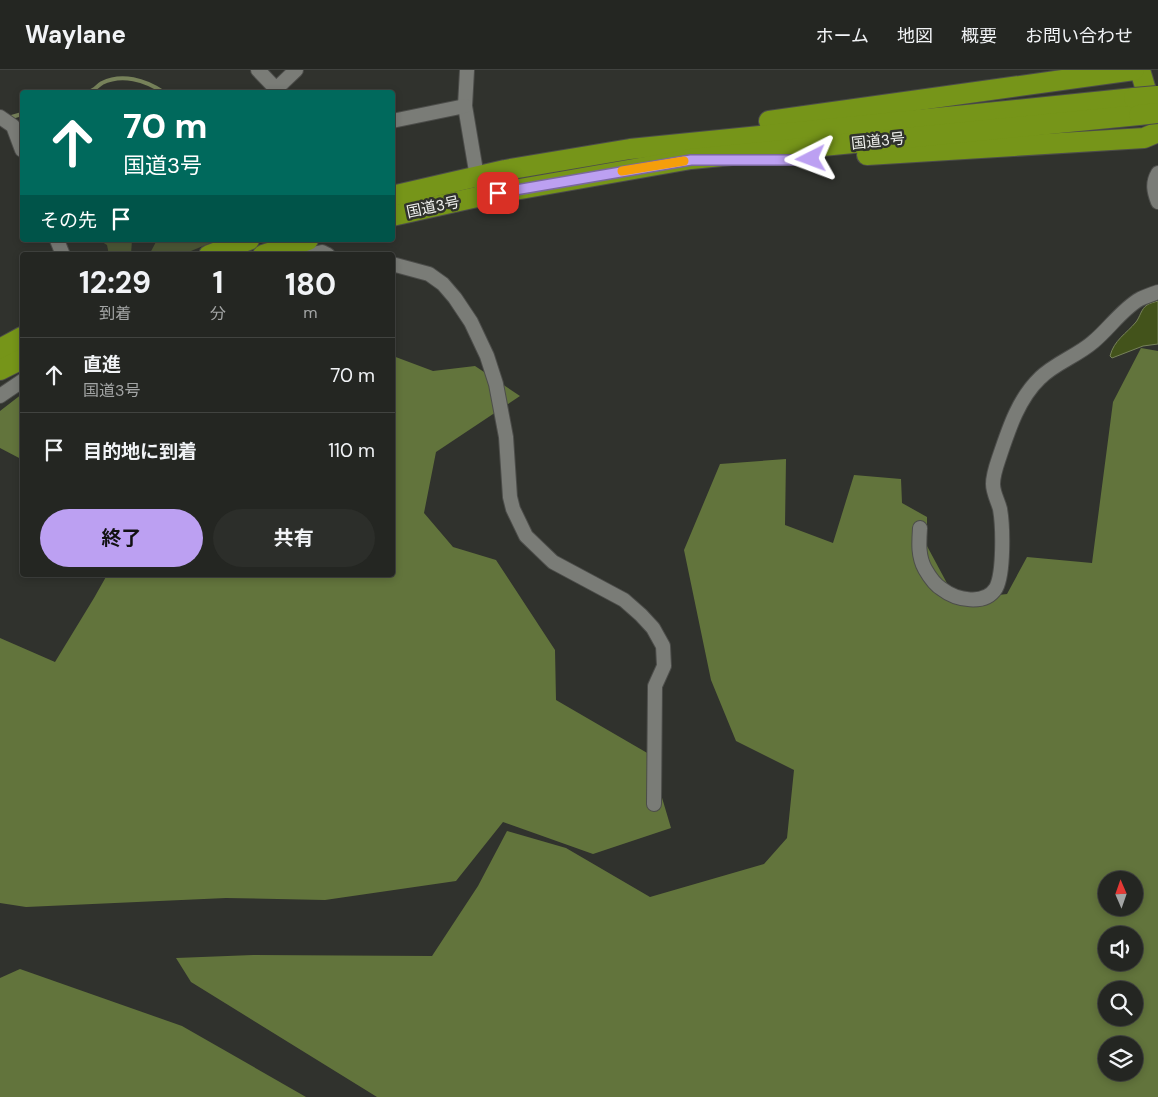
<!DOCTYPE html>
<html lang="ja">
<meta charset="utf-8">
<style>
:root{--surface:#242622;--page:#2c2e2a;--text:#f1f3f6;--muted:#a3a5a5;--line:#414340;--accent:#bca0f2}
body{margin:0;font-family:"DM Sans","Noto Sans JP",sans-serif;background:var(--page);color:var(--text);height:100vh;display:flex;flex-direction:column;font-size:19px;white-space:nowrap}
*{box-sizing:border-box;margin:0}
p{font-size:16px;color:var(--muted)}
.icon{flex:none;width:28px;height:28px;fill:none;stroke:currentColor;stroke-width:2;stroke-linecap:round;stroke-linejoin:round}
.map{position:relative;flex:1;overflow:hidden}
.details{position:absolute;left:20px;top:182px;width:375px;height:325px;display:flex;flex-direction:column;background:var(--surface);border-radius:5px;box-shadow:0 2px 8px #0003,0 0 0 1px var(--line)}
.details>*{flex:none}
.hud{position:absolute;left:20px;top:20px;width:375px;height:152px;border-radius:5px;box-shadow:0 2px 8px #0003,0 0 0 1px var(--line);background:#00695c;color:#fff;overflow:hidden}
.needle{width:32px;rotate:358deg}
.tools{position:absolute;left:1098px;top:801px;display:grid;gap:10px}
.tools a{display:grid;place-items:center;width:45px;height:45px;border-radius:50%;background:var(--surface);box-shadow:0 2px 8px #0003,0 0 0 1px var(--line);font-size:25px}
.pin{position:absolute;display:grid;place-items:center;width:42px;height:42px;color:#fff;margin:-21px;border-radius:10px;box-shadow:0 2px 8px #0006}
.me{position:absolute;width:55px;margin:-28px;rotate:267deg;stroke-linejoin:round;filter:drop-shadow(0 0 4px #0008)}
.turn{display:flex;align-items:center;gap:18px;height:105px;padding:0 20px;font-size:22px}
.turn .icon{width:65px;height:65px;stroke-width:2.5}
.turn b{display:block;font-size:35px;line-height:42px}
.then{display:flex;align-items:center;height:48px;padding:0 20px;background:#0003;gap:10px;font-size:19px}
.eta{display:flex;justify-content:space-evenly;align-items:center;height:85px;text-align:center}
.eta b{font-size:30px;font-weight:700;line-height:35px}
.primary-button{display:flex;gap:10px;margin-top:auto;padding:10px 20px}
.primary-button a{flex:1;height:58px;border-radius:30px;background:var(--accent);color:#111;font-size:20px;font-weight:700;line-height:58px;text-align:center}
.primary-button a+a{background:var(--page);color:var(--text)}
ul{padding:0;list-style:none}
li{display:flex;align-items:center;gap:15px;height:75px;padding:0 20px;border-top:1px solid var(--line)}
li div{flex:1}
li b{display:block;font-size:19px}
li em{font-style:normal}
header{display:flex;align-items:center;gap:30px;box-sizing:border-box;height:70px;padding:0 25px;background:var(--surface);border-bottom:1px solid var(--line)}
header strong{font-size:24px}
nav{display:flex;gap:28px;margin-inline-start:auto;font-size:18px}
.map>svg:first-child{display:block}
</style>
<header>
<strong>Waylane</strong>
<nav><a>ホーム</a><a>地図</a><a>概要</a><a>お問い合わせ</a></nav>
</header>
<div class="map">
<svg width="1158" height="1027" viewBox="0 0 1158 1027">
<rect width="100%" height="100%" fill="#30322d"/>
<g fill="#4c5736">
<polygon points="99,170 109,170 110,171 114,170 132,170 131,185 109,185 107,175"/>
<polygon points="157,170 218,170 181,185 149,185"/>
</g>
<g fill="#62743c" fill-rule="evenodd">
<path d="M 1141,278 L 1158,281 L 1158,1027 L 377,1027 L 191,912 L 176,888 L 253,885 L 432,886 L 478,816 L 507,761 L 566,778 L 650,827 L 764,794 L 787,768 L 794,700 L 736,671 L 711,610 L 684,480 L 720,394 L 786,389 L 785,455 L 833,473 L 854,405 L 901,409 L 902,433 L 927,447 L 927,476 L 956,530 L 1007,524 L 1027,487 L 1092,493 L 1113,332 ZM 1106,810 L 1134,810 L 1134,838 L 1106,838 ZM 1106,865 L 1134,865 L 1134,892 L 1106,892 ZM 1106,920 L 1134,920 L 1134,948 L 1106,948 ZM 1106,975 L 1134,975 L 1134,1002 L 1106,1002 Z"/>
<polygon points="393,286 433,301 475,296 520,326 436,382 424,443 453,477 496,490 555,580 556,630 649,684 671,758 593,784 503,752 456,811 325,830 226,828 26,837 0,833 0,568 55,592 94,528 107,505 392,505"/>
<polygon points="22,324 22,391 21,389 0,378 0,341"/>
<polygon points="20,899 182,956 306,1027 0,1027 0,908"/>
</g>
<path fill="#43531b" stroke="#77825a" d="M 1158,231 L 1158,274 L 1143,276 L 1112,288 L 1110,286 C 1114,270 1126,264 1136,252 C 1140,247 1141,239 1147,235 C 1150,233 1155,232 1158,231 Z"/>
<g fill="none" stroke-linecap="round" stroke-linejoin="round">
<g stroke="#77825a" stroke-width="4">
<path d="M 88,22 C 94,21 97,16 102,13 C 122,3 145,10 163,22"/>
<polyline points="8,48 22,44"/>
</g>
<defs>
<g id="minor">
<polyline points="258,0 279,22"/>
<polyline points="467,0 465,36 477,107 480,113"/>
<polyline points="276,19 296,0"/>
<polyline points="0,47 13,56 22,80"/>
<polyline points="392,51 465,36"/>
<path d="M 1158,103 C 1152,113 1154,122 1158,132"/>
<polyline points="57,170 63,185"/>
<polyline points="308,185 322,182 328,185"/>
<polyline points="392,194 429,204 443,214 455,228 471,252 487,286 496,314 506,367 510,427 513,439 526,466 553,492 624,530 641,545 653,558 663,576 664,596 655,616 654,734"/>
<polyline points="0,326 22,311"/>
<path d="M 920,458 C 919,473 918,486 925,499 C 929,506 935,515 942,519 C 956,530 985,536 996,518 C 1004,503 1003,456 1000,439 C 998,431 993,423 993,414 C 993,404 997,394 1000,385 C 1009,358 1019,328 1040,308 C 1055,293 1077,286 1093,272 C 1109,259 1122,239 1140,229 C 1146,226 1152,224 1158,222"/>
</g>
<g id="highway">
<polyline points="1140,0 1153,44"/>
<polyline points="769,51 1134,0"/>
<polyline points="867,85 1144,68 1158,62"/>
<polyline points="392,126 505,100 630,79 1134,28"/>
<polyline points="392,146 486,125 691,89 1139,45"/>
<polyline points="209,185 249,170"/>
<polyline points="263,185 308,170"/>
<polyline points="0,279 22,267"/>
<polyline points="0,300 22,289"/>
</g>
</defs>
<use href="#minor" stroke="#4c4d4a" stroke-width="16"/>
<use href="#highway" stroke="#4c4d4a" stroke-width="22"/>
<use href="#minor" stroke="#7a7c77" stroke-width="14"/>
<use href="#highway" stroke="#769519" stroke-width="20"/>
<defs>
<g id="highway-bridge">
<polyline points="1134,28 1157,26"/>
<polyline points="1139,45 1158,43"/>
</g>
</defs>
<use href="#highway-bridge" stroke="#4c4d4a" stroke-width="22" stroke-linecap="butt"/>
<use href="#highway-bridge" stroke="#769519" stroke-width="20"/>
</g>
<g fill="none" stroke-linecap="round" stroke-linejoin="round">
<defs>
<polyline id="route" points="498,123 691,90 793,90 811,89"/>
</defs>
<use href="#route" stroke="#7a689d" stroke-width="12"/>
<use href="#route" stroke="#bca0f2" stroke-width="9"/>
<polyline stroke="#f59e0b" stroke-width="9" points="622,101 684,91"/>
</g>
<g text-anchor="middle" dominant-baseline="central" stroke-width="5" stroke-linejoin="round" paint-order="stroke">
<g font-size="15" fill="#eff0ed" stroke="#30322d">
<text transform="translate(878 71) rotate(-6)">国道3号</text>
<text transform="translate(433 137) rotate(-12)">国道3号</text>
</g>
</g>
</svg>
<div class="tools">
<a><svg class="needle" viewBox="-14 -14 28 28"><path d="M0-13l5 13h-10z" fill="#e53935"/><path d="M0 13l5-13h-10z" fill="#a3a5a5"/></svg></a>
<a><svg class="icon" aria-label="sound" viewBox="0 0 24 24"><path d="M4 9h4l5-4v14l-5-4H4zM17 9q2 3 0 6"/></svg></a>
<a><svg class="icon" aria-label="search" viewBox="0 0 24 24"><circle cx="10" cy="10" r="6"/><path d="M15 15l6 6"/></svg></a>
<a><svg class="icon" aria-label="layers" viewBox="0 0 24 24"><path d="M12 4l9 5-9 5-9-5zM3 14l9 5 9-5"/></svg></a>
</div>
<div class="pin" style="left:498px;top:123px;background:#d93025"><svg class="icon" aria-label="arrive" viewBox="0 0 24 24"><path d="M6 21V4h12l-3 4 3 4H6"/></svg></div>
<svg class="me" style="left:811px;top:89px" viewBox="-20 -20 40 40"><path d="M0-17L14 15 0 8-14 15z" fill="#bca0f2" stroke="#fff" stroke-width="4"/></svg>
<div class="hud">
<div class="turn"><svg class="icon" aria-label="ahead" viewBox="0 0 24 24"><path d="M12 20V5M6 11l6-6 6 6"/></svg><div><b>70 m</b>国道3号</div></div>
<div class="then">その先<svg class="icon" aria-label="arrive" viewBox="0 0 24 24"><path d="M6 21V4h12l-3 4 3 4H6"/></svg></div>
</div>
<section class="details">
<div class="eta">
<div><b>12:29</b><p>到着</p></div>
<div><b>1</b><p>分</p></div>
<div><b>180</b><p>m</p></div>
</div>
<ul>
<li><svg class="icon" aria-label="ahead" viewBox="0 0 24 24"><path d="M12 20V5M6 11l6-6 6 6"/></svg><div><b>直進</b><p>国道3号</p></div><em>70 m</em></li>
<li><svg class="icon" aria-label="arrive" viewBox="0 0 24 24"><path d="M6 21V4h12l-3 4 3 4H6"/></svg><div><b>目的地に到着</b></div><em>110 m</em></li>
</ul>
<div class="primary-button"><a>終了</a><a>共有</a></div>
</section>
</div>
